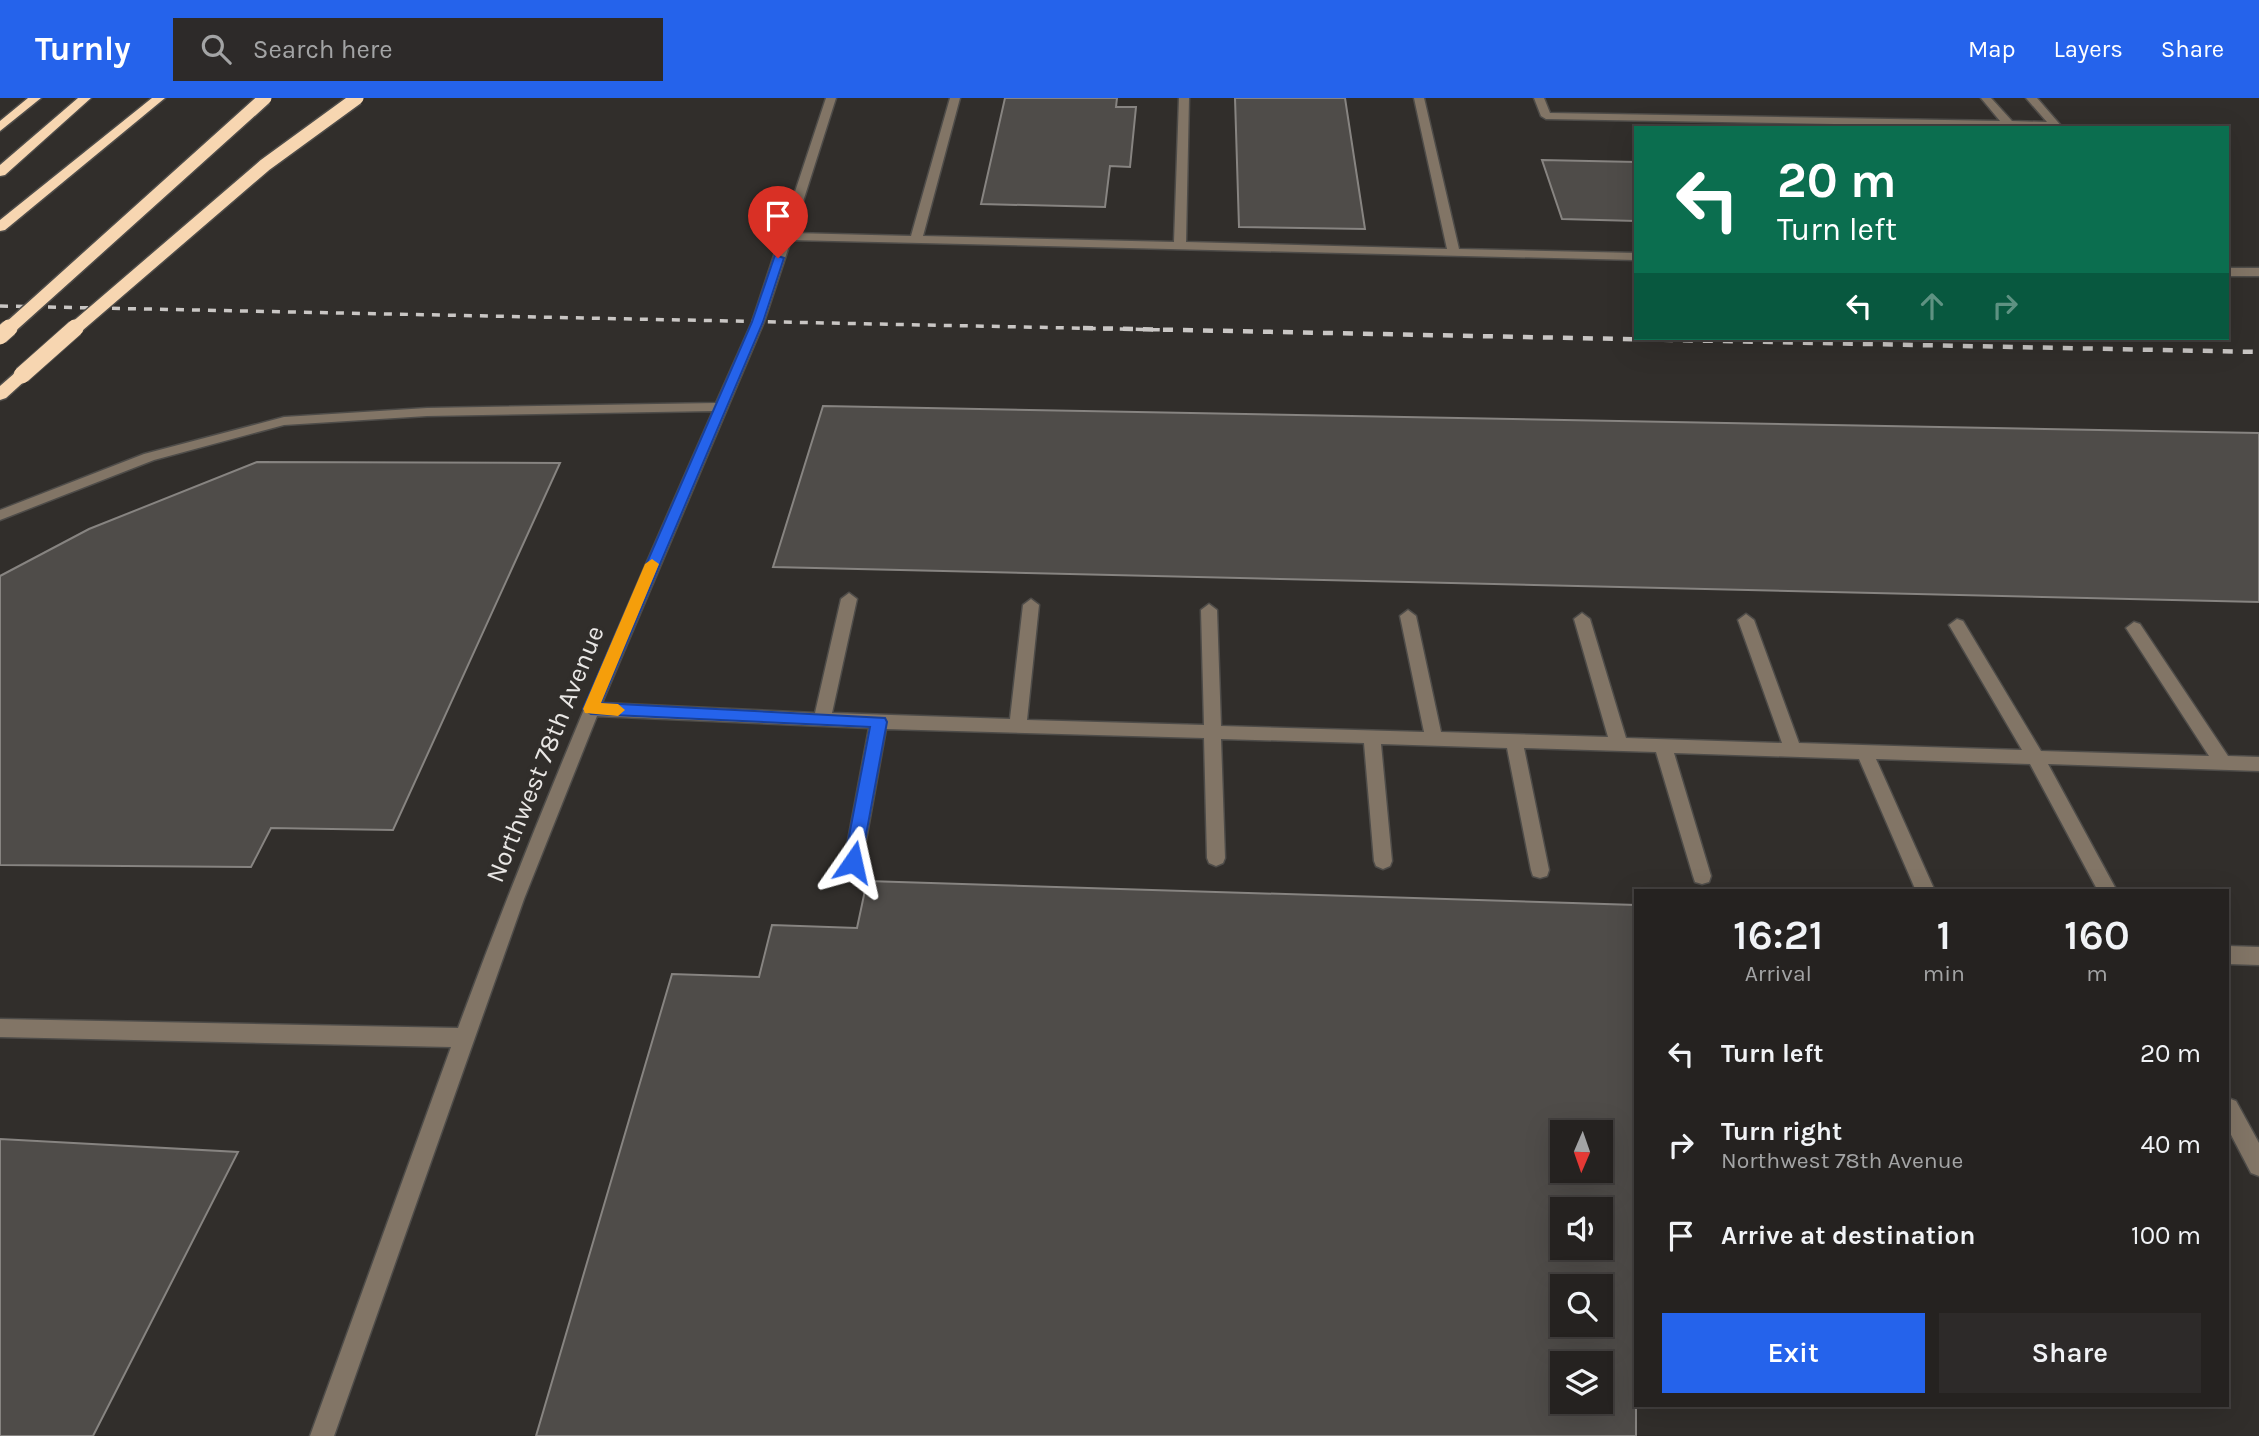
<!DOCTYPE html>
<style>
:root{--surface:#252220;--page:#2d2a29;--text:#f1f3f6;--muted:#a3a4a5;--line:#423f3e;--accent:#2563eb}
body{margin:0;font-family:Karla,sans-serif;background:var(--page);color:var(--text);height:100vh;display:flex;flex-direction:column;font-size:26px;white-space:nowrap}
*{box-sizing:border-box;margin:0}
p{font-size:23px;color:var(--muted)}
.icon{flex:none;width:38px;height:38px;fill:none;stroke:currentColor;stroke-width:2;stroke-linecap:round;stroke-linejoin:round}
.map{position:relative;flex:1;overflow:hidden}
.details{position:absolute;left:1634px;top:791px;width:595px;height:518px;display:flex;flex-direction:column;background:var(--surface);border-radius:0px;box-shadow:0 7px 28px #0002,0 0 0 2px var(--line)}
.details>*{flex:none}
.banner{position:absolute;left:1634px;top:28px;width:595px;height:214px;border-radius:0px;box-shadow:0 7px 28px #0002,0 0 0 2px var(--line);background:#0b6e4f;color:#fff;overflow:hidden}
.needle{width:46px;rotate:182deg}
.buttons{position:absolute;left:1550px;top:1022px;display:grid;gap:14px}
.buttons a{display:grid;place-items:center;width:63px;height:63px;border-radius:0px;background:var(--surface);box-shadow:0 7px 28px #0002,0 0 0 2px var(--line);font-size:35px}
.pin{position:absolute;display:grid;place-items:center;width:60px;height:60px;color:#fff;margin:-72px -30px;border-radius:50% 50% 50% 0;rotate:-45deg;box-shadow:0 0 7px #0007}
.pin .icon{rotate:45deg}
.me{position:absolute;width:77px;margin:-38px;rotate:11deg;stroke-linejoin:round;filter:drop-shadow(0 0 5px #0008)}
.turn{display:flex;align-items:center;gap:24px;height:147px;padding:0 28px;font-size:32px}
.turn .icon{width:91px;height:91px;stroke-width:2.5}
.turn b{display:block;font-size:49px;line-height:60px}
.lanes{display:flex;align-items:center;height:66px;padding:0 28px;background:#0003;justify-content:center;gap:35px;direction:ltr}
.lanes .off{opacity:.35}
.eta{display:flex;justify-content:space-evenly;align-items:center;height:119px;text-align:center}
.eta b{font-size:42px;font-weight:600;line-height:49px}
.cta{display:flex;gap:14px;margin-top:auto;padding:14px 28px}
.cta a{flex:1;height:80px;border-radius:0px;background:var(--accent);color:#fff;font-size:28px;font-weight:600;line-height:80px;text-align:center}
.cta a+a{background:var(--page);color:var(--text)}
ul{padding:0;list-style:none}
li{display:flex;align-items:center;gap:21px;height:91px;padding:0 28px}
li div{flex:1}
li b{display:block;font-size:26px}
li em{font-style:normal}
header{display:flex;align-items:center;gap:42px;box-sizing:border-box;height:98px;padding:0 35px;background:var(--accent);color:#fff}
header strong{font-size:33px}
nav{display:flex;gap:38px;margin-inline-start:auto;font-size:24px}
.search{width:490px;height:63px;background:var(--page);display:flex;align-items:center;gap:18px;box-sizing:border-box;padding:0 24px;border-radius:0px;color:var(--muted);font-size:26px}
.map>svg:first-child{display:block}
</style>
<header>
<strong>Turnly</strong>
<div class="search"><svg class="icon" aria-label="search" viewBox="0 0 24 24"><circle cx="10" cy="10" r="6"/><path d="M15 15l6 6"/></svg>Search here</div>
<nav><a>Map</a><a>Layers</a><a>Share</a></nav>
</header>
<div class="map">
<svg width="2259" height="1338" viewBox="0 0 2259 1338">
<rect width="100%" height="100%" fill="#312e2b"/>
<g fill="#4f4c49" stroke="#878481" stroke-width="2" fill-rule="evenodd">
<polygon points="1005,0 1117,0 1116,9 1136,9 1130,69 1110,68 1105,109 981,106"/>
<polygon points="1235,0 1345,0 1365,131 1239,129"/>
<polygon points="1542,62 1636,64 1636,123 1562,121"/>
<polygon points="823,308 2259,335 2259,504 773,469"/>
<polygon points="257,364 560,365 393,732 271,730 251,769 0,767 0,478 89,431"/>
<path d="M 867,783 L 1636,807 L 1636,1338 L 536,1338 L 672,876 L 759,879 L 772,827 L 857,830 ZM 1563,1034 L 1601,1034 L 1601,1073 L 1563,1073 ZM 1563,1111 L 1601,1111 L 1601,1150 L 1563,1150 ZM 1563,1188 L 1601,1188 L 1601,1227 L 1563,1227 ZM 1563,1265 L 1601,1265 L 1601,1304 L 1563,1304 Z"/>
<polygon points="0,1041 238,1054 93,1338 0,1338"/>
</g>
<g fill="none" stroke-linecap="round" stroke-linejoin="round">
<defs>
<g id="minor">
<path d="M 826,0 L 836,0 L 793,135 L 911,138 L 950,0 L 960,0 L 923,138 L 1174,144 L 1179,0 L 1189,0 L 1186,144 L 1447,151 L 1414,0 L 1424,0 L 1459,151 L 1636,155 L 1636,162 L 791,142 L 764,224 L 602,605 L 815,615 L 841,501 L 849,495 L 857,501 L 832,615 L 1010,621 L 1023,507 L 1031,501 L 1039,507 L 1027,622 L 1204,627 L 1201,512 L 1209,506 L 1217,512 L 1221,628 L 1424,634 L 1400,518 L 1408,512 L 1416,518 L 1441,634 L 1608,639 L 1574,521 L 1582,515 L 1590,521 L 1626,640 L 1782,645 L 1738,522 L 1746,516 L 1754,522 L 1799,645 L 2022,652 L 1949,527 L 1957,521 L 1963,523 L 2041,653 L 2209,658 L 2126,530 L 2134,524 L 2140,526 L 2228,658 L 2259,659 L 2259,673 L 2048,666 L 2117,793 L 2098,793 L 2030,666 L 1876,661 L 1935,793 L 1916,793 L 1859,661 L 1674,655 L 1711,778 L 1709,784 L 1702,786 L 1695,784 L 1693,778 L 1656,654 L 1524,650 L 1549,772 L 1547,778 L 1540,780 L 1533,778 L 1531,772 L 1507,650 L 1381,646 L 1392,763 L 1390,768 L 1383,771 L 1376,768 L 1374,763 L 1364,645 L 1221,641 L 1225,760 L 1223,765 L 1216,768 L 1209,765 L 1207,760 L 1204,640 L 886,631 L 862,764 L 860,769 L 853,772 L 846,769 L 844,764 L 869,630 L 597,618 L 524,801 L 334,1338 L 310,1338 L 451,949 L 0,939 L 0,921 L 458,930 C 535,721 623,517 713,313 L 427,318 L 284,327 L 154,362 L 0,422 L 0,412 L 144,356 L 284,319 L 427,310 L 716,305 L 752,224 Z"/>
<polygon points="1534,0 1544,0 1550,15 2000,23 1981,0 1991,0 2012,23 2047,24 2026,0 2037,0 2063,30 1546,21 1541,18"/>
<rect x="2228" y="170" width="31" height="8"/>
<polygon points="2228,848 2259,849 2259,867 2228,866"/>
<polygon points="2228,1000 2236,1003 2259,1045 2259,1078 2251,1075 2228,1031"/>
</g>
<g id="highway">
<polygon points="28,0 41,0 0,33 0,23"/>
<polygon points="78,0 91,0 5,77 0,78 0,67"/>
<polygon points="152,0 165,0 5,132 0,133 0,122"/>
<polygon points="22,272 30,277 28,280 6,300 0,302 0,288 16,274"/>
</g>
</defs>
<use href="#minor" stroke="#4e4c49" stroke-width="3"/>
<use href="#highway" stroke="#4e4c49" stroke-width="3"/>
<use href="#minor" fill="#827566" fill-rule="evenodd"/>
<use href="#highway" fill="#f7d6b1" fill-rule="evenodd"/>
<polyline stroke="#c9c6c4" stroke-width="3.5" stroke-dasharray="8 8" stroke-linecap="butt" points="0,208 1169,232"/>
<polyline stroke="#c9c6c4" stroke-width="4.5" stroke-dasharray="10 10" stroke-linecap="butt" points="1083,230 2259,254"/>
<defs>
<g id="highway-bridge-far1">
<polyline points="7,232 265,0"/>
<polyline points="73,232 265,67 357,0"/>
</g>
<g id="highway-bridge">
<polyline points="0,238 9,230"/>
<polyline points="22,277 75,230"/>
</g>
</defs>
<use href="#highway-bridge-far1" stroke="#4e4c49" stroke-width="16" stroke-linecap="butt"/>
<use href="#highway-bridge" stroke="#4e4c49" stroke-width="19" stroke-linecap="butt"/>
<use href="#highway-bridge-far1" stroke="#f7d6b1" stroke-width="13"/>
<use href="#highway-bridge" stroke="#f7d6b1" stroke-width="17"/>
</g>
<polygon fill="#2563eb" stroke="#184099" stroke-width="2" points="775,157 784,160 763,224 601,605 885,620 887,624 861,764 859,769 847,769 844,764 870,629 591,616 583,611 752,224"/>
<polygon fill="#f59e0b" points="652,461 659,466 601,605 618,606 625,612 618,618 585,615 583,611 645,466"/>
<g text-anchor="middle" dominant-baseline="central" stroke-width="7" stroke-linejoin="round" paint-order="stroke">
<g font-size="26" fill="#e9e7e5" stroke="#312e2b">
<text transform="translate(545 656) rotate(-68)">Northwest 78th Avenue</text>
</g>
</g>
</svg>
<div class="buttons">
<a><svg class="needle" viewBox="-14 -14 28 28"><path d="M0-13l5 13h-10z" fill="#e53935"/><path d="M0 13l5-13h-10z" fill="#a3a4a5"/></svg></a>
<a><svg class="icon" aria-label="sound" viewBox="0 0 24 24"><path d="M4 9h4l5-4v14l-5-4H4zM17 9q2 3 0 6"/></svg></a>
<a><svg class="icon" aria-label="search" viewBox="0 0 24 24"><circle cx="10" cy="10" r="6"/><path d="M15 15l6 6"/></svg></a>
<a><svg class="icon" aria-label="layers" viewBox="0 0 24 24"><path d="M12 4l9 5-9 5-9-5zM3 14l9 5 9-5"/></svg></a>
</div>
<div class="pin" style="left:778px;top:160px;background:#d93025"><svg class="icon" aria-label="arrive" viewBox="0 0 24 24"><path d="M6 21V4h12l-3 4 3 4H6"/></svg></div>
<svg class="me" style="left:853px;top:764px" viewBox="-20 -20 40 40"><path d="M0-17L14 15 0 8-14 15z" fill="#2563eb" stroke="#fff" stroke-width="4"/></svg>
<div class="banner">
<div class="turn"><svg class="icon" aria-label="left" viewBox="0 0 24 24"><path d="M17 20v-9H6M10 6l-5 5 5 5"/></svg><div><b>20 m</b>Turn left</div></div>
<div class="lanes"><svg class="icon" aria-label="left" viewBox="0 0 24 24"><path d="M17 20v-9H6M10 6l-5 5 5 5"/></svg><svg class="icon off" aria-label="ahead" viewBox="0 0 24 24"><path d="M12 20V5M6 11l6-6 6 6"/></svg><svg class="icon off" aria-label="right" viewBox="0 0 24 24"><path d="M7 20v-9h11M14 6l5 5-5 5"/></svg></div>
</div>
<section class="details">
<div class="eta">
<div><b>16:21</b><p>Arrival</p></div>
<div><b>1</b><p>min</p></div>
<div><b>160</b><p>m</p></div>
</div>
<ul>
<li><svg class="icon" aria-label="left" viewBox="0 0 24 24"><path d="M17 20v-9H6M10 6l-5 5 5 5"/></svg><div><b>Turn left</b></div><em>20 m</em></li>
<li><svg class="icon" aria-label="right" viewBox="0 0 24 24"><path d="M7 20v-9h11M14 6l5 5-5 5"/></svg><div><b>Turn right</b><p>Northwest 78th Avenue</p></div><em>40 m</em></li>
<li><svg class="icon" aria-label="arrive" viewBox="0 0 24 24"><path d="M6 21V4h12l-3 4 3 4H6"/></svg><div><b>Arrive at destination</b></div><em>100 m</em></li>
</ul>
<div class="cta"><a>Exit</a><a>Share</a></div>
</section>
</div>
